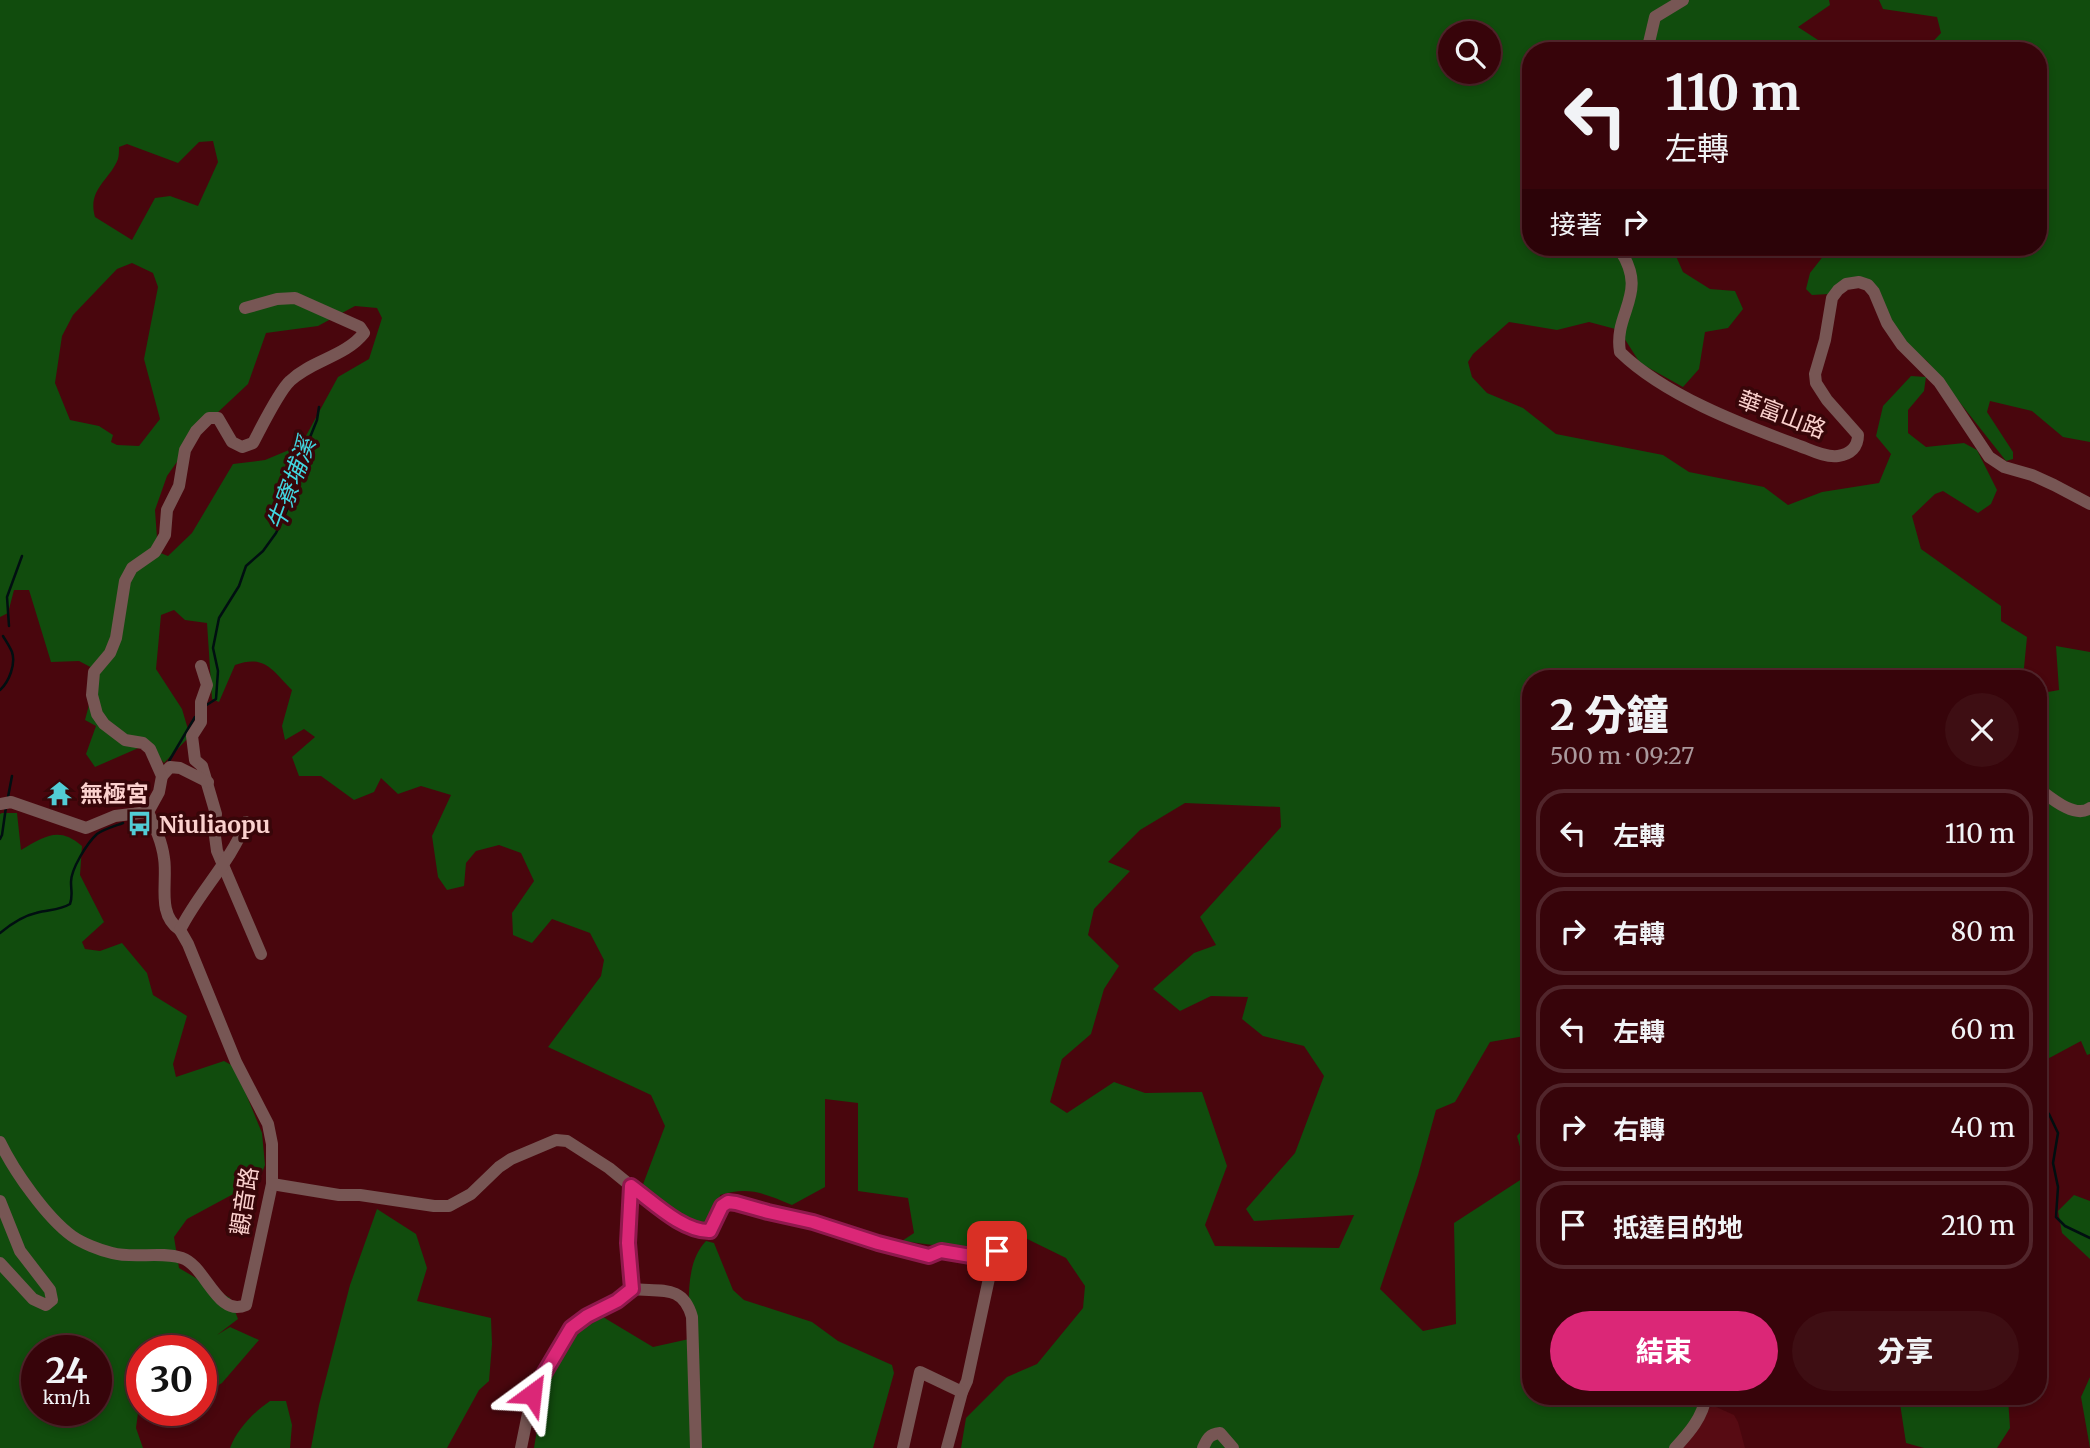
<!DOCTYPE html>
<html lang="zh-TW">
<meta charset="utf-8">
<style>
:root{--surface:#37040a;--page:#3e0e13;--text:#f1f3f6;--muted:#aa989c;--line:#51252b;--accent:#db2777}
body{margin:0;font-family:Merriweather,"Noto Sans TC",serif;background:var(--page);color:var(--text);height:100vh;display:flex;flex-direction:column;font-size:26px;white-space:nowrap}
*{box-sizing:border-box;margin:0}
p{font-size:23px;color:var(--muted)}
.icon{flex:none;width:38px;height:38px;fill:none;stroke:currentColor;stroke-width:2;stroke-linecap:round;stroke-linejoin:round}
.map{position:relative;flex:1;overflow:hidden}
.side{position:absolute;left:1522px;top:670px;width:525px;height:735px;display:flex;flex-direction:column;background:var(--surface);border-radius:28px;box-shadow:0 4px 10px #0003,0 0 0 2px var(--line)}
.side>*{flex:none}
.banner{position:absolute;left:1522px;top:42px;width:525px;height:214px;border-radius:28px;box-shadow:0 4px 10px #0003,0 0 0 2px var(--line);background:#37040a;color:var(--text);overflow:hidden}
.controls{position:absolute;left:1438px;top:21px;display:grid;gap:14px}
.controls a{display:grid;place-items:center;width:63px;height:63px;border-radius:50%;background:var(--surface);box-shadow:0 4px 10px #0003,0 0 0 2px var(--line);font-size:35px}
.speed{position:absolute;left:21px;top:1335px;display:flex;gap:14px;font-size:35px;font-weight:700;text-align:center}
.speed>*{display:grid;place-content:center;width:91px;height:91px;border-radius:50%;background:var(--surface);box-shadow:0 4px 10px #0003,0 0 0 2px var(--line);line-height:1}
.speed small{font-size:18px;font-weight:400}
.speed .limit{border:10px solid #d22;background:#fff;color:#111}
.pin{position:absolute;display:grid;place-items:center;width:60px;height:60px;color:#fff;margin:-30px;border-radius:14px;box-shadow:0 4px 10px #0006}
.me{position:absolute;width:77px;margin:-38px;rotate:30deg;stroke-linejoin:round;filter:drop-shadow(0 0 5px #0008)}
.turn{display:flex;align-items:center;gap:24px;height:147px;padding:0 28px;font-size:32px}
.turn .icon{width:91px;height:91px;stroke-width:2.5}
.turn b{display:block;font-size:49px;line-height:60px}
.then{display:flex;align-items:center;height:66px;padding:0 28px;background:#0003;gap:14px;font-size:26px}
.round{display:grid;place-items:center;flex:none;width:74px;height:74px;border-radius:37px;background:var(--page)}
.headline{display:flex;align-items:center;justify-content:space-between;height:119px;padding:0 28px}
h1{font-size:42px;font-weight:800;line-height:52px}
.action{display:flex;gap:14px;margin-top:auto;padding:14px 28px}
.action a{flex:1;height:80px;border-radius:42px;background:var(--accent);color:#fff;font-size:28px;font-weight:800;line-height:80px;text-align:center}
.action a+a{background:var(--page);color:var(--text)}
ul{padding:0;list-style:none}
li{display:flex;align-items:center;gap:21px;height:88px;margin:0 14px 10px;padding:0 14px;border:4px solid var(--line);border-radius:28px}
li div{flex:1}
li b{display:block;font-size:26px}
li em{font-style:normal}
.map>svg:first-child{display:block}
</style>
<div class="map">
<svg width="2090" height="1448" viewBox="0 0 2090 1448">
<rect width="100%" height="100%" fill="#49060d"/>
<polygon fill="#570b13" points="1714,1406 1734,1415 1738,1422 1745,1448 1681,1448 1709,1408"/>
<g fill="#114c0d" fill-rule="evenodd">
<path d="M 0,0 L 1829,0 L 1830,5 L 1798,27 L 1835,51 L 1531,51 L 1531,247 L 1672,247 L 1683,272 L 1710,289 L 1735,291 L 1743,309 L 1728,328 L 1705,332 L 1699,369 L 1683,387 L 1640,363 L 1619,330 L 1589,322 L 1557,330 L 1509,322 L 1473,354 L 1468,362 L 1472,377 L 1487,393 L 1523,408 L 1556,434 L 1663,455 L 1689,472 L 1764,487 L 1788,505 L 1822,492 L 1879,483 L 1891,454 L 1876,436 L 1883,406 L 1911,376 L 1926,377 L 1924,391 L 1908,410 L 1908,433 L 1926,447 L 1964,443 L 1977,450 L 1997,490 L 1991,504 L 1978,513 L 1943,491 L 1935,494 L 1912,516 L 1921,549 L 2001,606 L 2001,621 L 2027,637 L 2023,678 L 2024,679 L 1531,679 L 1531,1035 L 1490,1042 L 1455,1102 L 1436,1110 L 1418,1175 L 1380,1289 L 1423,1331 L 1456,1324 L 1454,1223 L 1528,1175 L 1517,1136 L 1531,1120 L 1531,1396 L 1702,1397 L 1692,1427 L 1672,1448 L 961,1448 L 966,1418 L 1007,1377 L 1037,1364 L 1083,1308 L 1085,1286 L 1066,1258 L 1005,1228 L 991,1233 L 986,1248 L 979,1251 L 902,1241 L 914,1233 L 908,1198 L 858,1191 L 858,1103 L 825,1099 L 825,1187 L 792,1205 C 766,1194 749,1186 720,1195 L 718,1225 L 683,1218 L 642,1187 L 665,1126 L 651,1095 L 548,1047 L 601,976 L 604,960 L 590,933 L 552,919 L 532,943 L 513,935 L 512,913 L 534,881 L 521,853 L 499,845 L 476,851 L 466,863 L 464,886 L 447,890 L 438,877 L 432,836 L 451,795 L 421,786 L 398,794 L 381,778 L 374,792 L 354,800 L 321,776 L 299,776 L 292,757 L 315,737 L 304,729 L 285,740 L 282,726 L 292,690 C 272,670 265,654 235,665 L 219,702 L 212,699 L 207,623 L 185,620 L 174,610 L 161,615 L 156,669 L 182,709 L 190,736 L 164,763 L 150,746 L 143,746 L 95,767 L 86,754 L 96,726 L 85,720 L 98,671 L 79,661 L 51,662 L 29,590 L 14,590 L 8,613 L 0,617 ZM 1451,33 L 1489,33 L 1489,72 L 1451,72 ZM 213,141 L 218,162 L 198,206 L 170,196 L 155,198 L 132,240 L 95,217 C 87,189 110,180 118,159 C 119,155 119,151 119,147 L 127,144 L 178,163 L 199,142 ZM 132,263 L 153,273 L 158,287 L 144,359 L 160,419 L 139,446 L 117,445 L 111,442 L 113,435 L 99,426 L 70,420 L 55,383 L 62,336 L 73,315 L 117,269 ZM 355,306 L 377,308 L 382,318 L 369,359 L 338,377 L 301,445 L 265,460 L 233,464 L 192,533 L 168,556 L 158,552 L 155,510 L 167,476 L 200,429 L 248,384 L 266,333 L 318,326 ZM 1185,803 L 1280,807 L 1281,827 L 1200,917 L 1216,945 L 1194,953 L 1153,989 L 1180,1011 L 1211,996 L 1248,997 L 1242,1019 L 1263,1036 L 1304,1046 L 1324,1076 L 1295,1153 L 1246,1209 L 1254,1221 L 1354,1215 L 1339,1248 L 1215,1246 L 1205,1225 L 1227,1166 L 1202,1092 L 1145,1093 L 1114,1082 L 1067,1113 L 1050,1102 L 1062,1059 L 1091,1034 L 1104,989 L 1119,966 L 1088,935 L 1094,909 L 1130,871 L 1108,862 L 1140,830 Z"/>
<polygon points="1879,0 2090,0 2090,442 2063,437 2032,411 1990,401 1987,412 2013,452 2013,459 2006,461 1927,361 1896,338 1868,281 1829,294 1812,295 1806,289 1810,273 1828,250 1824,247 2039,247 2039,51 1924,51 1941,33 1937,17 1883,9"/>
<polygon points="2056,646 2090,652 2090,1054 2087,1055 2081,1041 2040,1063 2039,687 2048,692 2059,690"/>
<path d="M 2,813 L 17,813 L 21,850 C 45,836 59,826 82,846 L 80,875 L 104,922 L 82,942 L 85,949 L 100,951 L 122,943 L 147,973 L 153,995 L 187,1016 L 173,1064 L 176,1077 L 224,1061 L 235,1067 L 262,1133 L 265,1165 L 259,1180 L 187,1219 L 174,1237 L 179,1268 L 230,1298 L 238,1319 L 217,1335 L 230,1327 L 259,1340 L 222,1383 L 201,1396 L 201,1351 L 142,1351 L 142,1410 L 138,1413 L 136,1428 L 143,1448 L 0,1448 L 0,814 ZM 37,1351 L 96,1351 L 96,1410 L 37,1410 Z"/>
<polygon points="2074,1195 2090,1201 2090,1259 2062,1233 2058,1211"/>
<polygon points="377,1209 416,1234 427,1268 417,1301 491,1318 492,1344 489,1381 479,1390 447,1448 311,1448 319,1405 350,1285"/>
<path d="M 706,1241 L 714,1243 L 733,1290 L 744,1300 L 812,1322 L 838,1341 L 892,1365 L 894,1373 L 873,1448 L 534,1448 L 544,1387 L 580,1330 L 603,1317 L 653,1347 L 689,1339 C 690,1308 683,1265 706,1241 Z"/>
<polygon points="2090,1377 2090,1448 2081,1397"/>
<polygon points="1899,1397 2008,1397 2010,1428 1997,1448 1924,1448 1906,1443"/>
<path d="M 270,1401 L 286,1401 L 292,1425 L 290,1448 L 230,1448 C 237,1429 254,1412 270,1401 Z"/>
</g>
<g fill="none" stroke-linecap="round" stroke-linejoin="round">
<g stroke="#010f11" stroke-width="2.5">
<polyline points="9,626 7,597 22,556"/>
<path d="M 0,690 C 9,682 16,664 12,652 C 10,647 6,641 3,636"/>
<polyline points="205,706 216,699 218,671 213,648 219,618 239,586 246,566 263,551 276,533 288,508 300,462 317,420 319,407"/>
<polyline points="169,761 195,717"/>
<polyline points="8,797 12,776"/>
<polyline points="0,839 2,835 6,807"/>
<path d="M 0,933 C 11,924 22,916 36,913 C 49,909 58,911 70,904 C 73,896 71,891 71,882 C 71,869 87,843 97,834 C 104,829 115,826 123,823"/>
<polyline points="2039,1102 2049,1114 2058,1133 2053,1163 2058,1187 2056,1217 2065,1226 2090,1238"/>
</g>
<g stroke="#775654" stroke-width="12">
<polyline points="1647,51 1655,17 1683,0"/>
<path d="M 1618,247 C 1651,294 1613,311 1620,352 C 1664,395 1740,424 1797,445 C 1809,449 1825,458 1838,456 C 1851,454 1858,447 1858,435 L 1827,400 L 1816,383 L 1815,374 L 1825,340 L 1832,298 L 1838,290 L 1846,284 L 1859,282 L 1868,285 L 1874,292 L 1887,323 L 1902,345 L 1939,382 L 1989,457 L 2004,467 L 2032,475 L 2054,485 L 2090,504"/>
<polyline points="201,666 207,685 201,702 201,722 192,736 195,760 202,766 216,814 214,829 217,851 261,954"/>
<polyline points="162,776 170,767 180,768 208,782"/>
<path d="M 2039,789 C 2051,798 2075,819 2090,808"/>
<path d="M 0,804 L 11,802 L 86,828 L 115,816 L 148,812 L 159,792 L 162,776 L 150,749 L 143,743 L 125,740 L 104,724 L 97,714 L 92,695 L 94,672 L 110,653 L 116,638 L 125,581 L 132,568 L 155,552 L 165,535 L 167,510 L 179,486 L 185,450 L 196,431 L 209,418 L 218,418 L 232,442 L 242,447 L 253,443 C 261,428 279,391 290,381 C 312,360 345,357 364,333 L 360,327 L 295,298 L 277,299 L 245,308"/>
<path d="M 148,812 C 155,827 162,842 164,858 C 168,882 156,914 180,930"/>
<path d="M 0,1142 C 14,1171 46,1217 72,1236 C 82,1243 99,1250 112,1253 C 134,1259 160,1251 182,1258 C 206,1266 217,1318 246,1305 L 272,1184 L 272,1144 L 268,1124 L 236,1062 L 188,944 L 180,930 C 198,893 231,862 246,822"/>
<polyline points="272,1184 339,1195 360,1195 434,1206 449,1206 471,1194 499,1167 511,1159 556,1140 567,1141 609,1168 658,1208 698,1230 710,1231 722,1206 728,1202 736,1203 768,1212 813,1222 878,1243 929,1256 941,1251 977,1257 991,1262 991,1269 967,1381 962,1392 947,1448"/>
<polyline points="0,1201 20,1251 50,1290 52,1300 46,1305 33,1299 0,1263"/>
<polyline points="991,1262 1002,1245"/>
<path d="M 632,1289 C 661,1292 683,1284 692,1317 L 696,1448"/>
<polyline points="521,1448 532,1394 571,1328 587,1316 616,1301 632,1289 628,1243 631,1186"/>
<polyline points="903,1448 920,1372 962,1392"/>
<path d="M 1203,1448 C 1207,1439 1209,1434 1220,1433 L 1233,1448"/>
<path d="M 1675,1448 C 1689,1433 1703,1417 1706,1396"/>
</g>
</g>
<g fill="none" stroke-linecap="round" stroke-linejoin="round">
<defs>
<path id="route" d="M 532,1394 L 571,1328 L 587,1316 L 617,1301 L 632,1289 L 628,1243 L 631,1186 C 653,1202 683,1232 710,1231 L 722,1206 L 728,1202 L 736,1203 L 768,1212 L 813,1222 L 878,1243 L 929,1256 L 941,1251 L 977,1257 L 991,1262 L 997,1251"/>
</defs>
<use href="#route" stroke="#8e194d" stroke-width="18"/>
<use href="#route" stroke="#db2777" stroke-width="12"/>
</g>
<defs>
<symbol id="temple-bare" viewBox="-9 -9 18 18"><path d="M0-6L5-2H3V0L6.5 2.5H4V6H1.5V3h-3V6H-4V2.5H-6.5L-3 0V-2H-5Z" fill="#52ccd5" stroke="#370609" stroke-width="2.5" paint-order="stroke"/></symbol>
<symbol id="bus-bare" viewBox="-9 -9 18 18"><path d="M-5-6H5V4H4V6H2V4H-2V6H-4V4H-5ZM-3.5-4V0h7V-4ZM-3.5 1.2v1.5H-2V1.2ZM2 1.2v1.5H3.5V1.2Z" fill="#52ccd5" stroke="#370609" stroke-width="2.5" paint-order="stroke"/></symbol>
</defs>
<g fill-rule="evenodd">
<use href="#temple-bare" x="42" y="776" width="35" height="35"/>
<use href="#bus-bare" x="122" y="806" width="35" height="35"/>
</g>
<g text-anchor="middle" dominant-baseline="central" stroke-width="7" stroke-linejoin="round" paint-order="stroke">
<g font-size="23" fill="#fbd1ce" stroke="#370609">
<text transform="translate(1782 414) rotate(21)">華富山路</text>
<text transform="translate(244 1201) rotate(-81)">觀音路</text>
</g>
<g font-size="23" font-weight="bold" fill="#fbd1ce" stroke="#370609" text-anchor="start">
<text x="80" y="793">無極宮</text>
<text x="159" y="824">Niuliaopu</text>
</g>
<g font-size="24" font-style="italic" fill="#41d6e0" stroke="#370609">
<text transform="translate(291 484) rotate(-70)">牛寮埔溪</text>
</g>
</g>
</svg>
<div class="controls">
<a><svg class="icon" aria-label="search" viewBox="0 0 24 24"><circle cx="10" cy="10" r="6"/><path d="M15 15l6 6"/></svg></a>
</div>
<div class="speed"><div>24<small>km/h</small></div><div class="limit">30</div></div>
<div class="pin" style="left:997px;top:1251px;background:#d93025"><svg class="icon" aria-label="arrive" viewBox="0 0 24 24"><path d="M6 21V4h12l-3 4 3 4H6"/></svg></div>
<svg class="me" style="left:532px;top:1394px" viewBox="-20 -20 40 40"><path d="M0-17L14 15 0 8-14 15z" fill="#db2777" stroke="#fff" stroke-width="4"/></svg>
<div class="banner">
<div class="turn"><svg class="icon" aria-label="left" viewBox="0 0 24 24"><path d="M17 20v-9H6M10 6l-5 5 5 5"/></svg><div><b>110 m</b>左轉</div></div>
<div class="then">接著<svg class="icon" aria-label="right" viewBox="0 0 24 24"><path d="M7 20v-9h11M14 6l5 5-5 5"/></svg></div>
</div>
<section class="side">
<div class="headline"><div><h1>2 分鐘</h1><p>500 m · 09:27</p></div><a class="round"><svg class="icon" aria-label="close" viewBox="0 0 24 24"><path d="M6 6l12 12M18 6L6 18"/></svg></a></div>
<ul>
<li><svg class="icon" aria-label="left" viewBox="0 0 24 24"><path d="M17 20v-9H6M10 6l-5 5 5 5"/></svg><div><b>左轉</b></div><em>110 m</em></li>
<li><svg class="icon" aria-label="right" viewBox="0 0 24 24"><path d="M7 20v-9h11M14 6l5 5-5 5"/></svg><div><b>右轉</b></div><em>80 m</em></li>
<li><svg class="icon" aria-label="left" viewBox="0 0 24 24"><path d="M17 20v-9H6M10 6l-5 5 5 5"/></svg><div><b>左轉</b></div><em>60 m</em></li>
<li><svg class="icon" aria-label="right" viewBox="0 0 24 24"><path d="M7 20v-9h11M14 6l5 5-5 5"/></svg><div><b>右轉</b></div><em>40 m</em></li>
<li><svg class="icon" aria-label="arrive" viewBox="0 0 24 24"><path d="M6 21V4h12l-3 4 3 4H6"/></svg><div><b>抵達目的地</b></div><em>210 m</em></li>
</ul>
<div class="action"><a>結束</a><a>分享</a></div>
</section>
</div>
